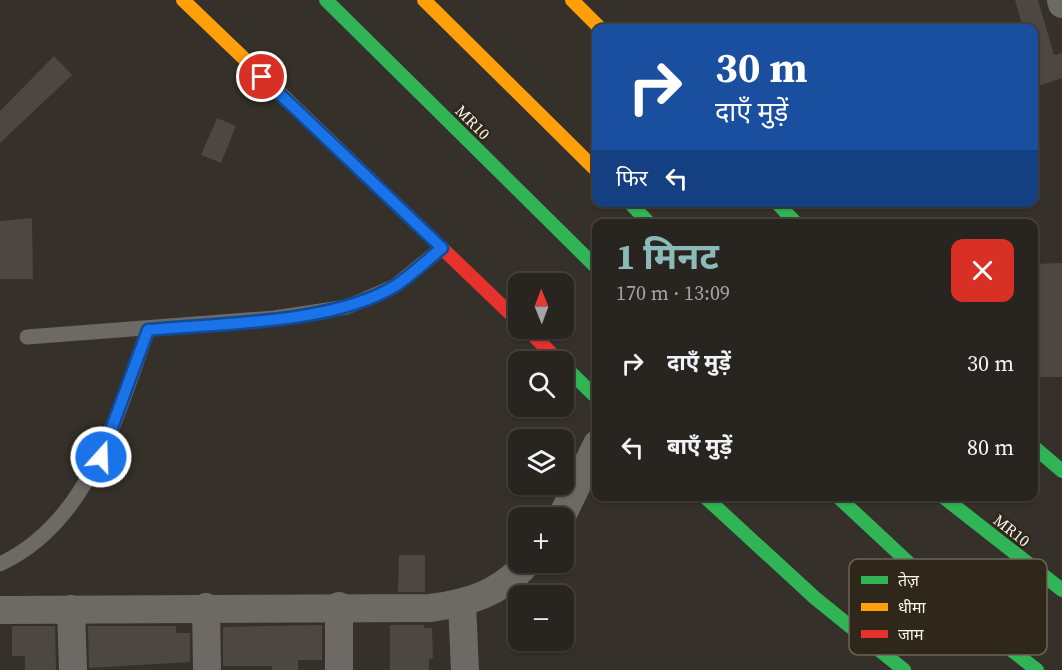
<!DOCTYPE html>
<html lang="hi">
<meta charset="utf-8">
<style>
:root{--surface:#28241f;--page:#34302c;--text:#f1f3f6;--muted:#a5a4a4;--line:#44413d;--accent:#8bbbb9}
body{margin:0;font-family:"Source Serif 4","Noto Sans Devanagari",serif;background:var(--page);color:var(--text);height:100vh;display:flex;flex-direction:column;font-size:22px;white-space:nowrap}
*{box-sizing:border-box;margin:0}
p{font-size:20px;color:var(--muted)}
.icon{flex:none;width:33px;height:33px;fill:none;stroke:currentColor;stroke-width:2;stroke-linecap:round;stroke-linejoin:round}
.map{position:relative;flex:1;overflow:hidden}
.side{position:absolute;left:592px;top:219px;width:446px;height:282px;display:flex;flex-direction:column;background:var(--surface);border-radius:12px;box-shadow:0 2px 4px #0004,0 0 0 2px var(--line)}
.side>*{flex:none}
.top-card{position:absolute;left:592px;top:24px;width:446px;height:183px;border-radius:12px;box-shadow:0 2px 4px #0004,0 0 0 2px var(--line);background:#1a4fa0;color:#fff;overflow:hidden}
.needle{width:39px;rotate:359deg}
.controls{position:absolute;left:508px;top:273px;display:grid;gap:12px}
.controls a{display:grid;place-items:center;width:66px;height:66px;border-radius:12px;background:var(--surface);box-shadow:0 2px 4px #0004,0 0 0 2px var(--line);font-size:30px}
.pin{position:absolute;display:grid;place-items:center;width:51px;height:51px;color:#fff;margin:-26px;border:3px solid #fff;border-radius:50%;box-shadow:0 2px 6px #0007}
.me{position:absolute;width:66px;margin:-33px;rotate:20deg;stroke-linejoin:round;filter:drop-shadow(0 0 4px #0008)}
.turn{display:flex;align-items:center;gap:21px;height:126px;padding:0 24px;font-size:27px}
.turn .icon{width:78px;height:78px;stroke-width:2.5}
.turn b{display:block;font-size:42px;line-height:51px}
.then{display:flex;align-items:center;height:57px;padding:0 24px;background:#0003;gap:12px;font-size:22px}
.round{display:grid;place-items:center;flex:none;width:63px;height:63px;border-radius:12px;background:var(--page)}
.head{display:flex;align-items:center;justify-content:space-between;height:102px;padding:0 24px}
h1{font-size:36px;font-weight:700;line-height:45px;color:var(--accent)}
ul{padding:0;list-style:none}
li{display:flex;align-items:center;gap:18px;height:84px;padding:0 24px}
li div{flex:1}
li b{display:block;font-size:22px}
li em{font-style:normal}
.map>svg:first-child{display:block}
</style>
<div class="map">
<svg width="1062" height="670" viewBox="0 0 1062 670">
<rect width="100%" height="100%" fill="#353029"/>
<g fill="#4c4741">
<polygon points="1015,0 1038,0 1054,55 1062,53 1062,78 1039,86 1034,65 1034,28 1023,28"/>
<polygon points="54,56 72,75 0,143 0,111"/>
<polygon points="217,118 236,126 221,163 201,155"/>
<polygon points="32,218 33,279 0,279 0,221"/>
<polygon points="1062,263 1062,377 1034,377 1034,264"/>
<polygon points="399,555 425,555 425,592 398,592"/>
<polygon points="322,625 322,660 298,660 298,670 272,670 272,666 223,666 223,627"/>
<polygon points="390,625 424,625 424,628 432,628 433,658 429,659 429,670 390,670"/>
<polygon points="12,626 55,626 56,670 25,670 25,656 12,656"/>
<polygon points="88,626 176,626 176,633 190,633 190,662 89,668"/>
</g>
<g fill="none" stroke-linecap="round" stroke-linejoin="round">
<g stroke="#6d6964" stroke-width="15">
<polyline points="27,337 274,318 347,307 395,286 442,248"/>
<path d="M 0,564 C 90,522 116,416 148,330"/>
</g>
<g stroke="#6d6964" stroke-width="28">
<polyline points="1061,0 1062,4"/>
<polyline points="561,518 597,444"/>
<polyline points="462,604 465,670"/>
<polyline points="206,607 207,670"/>
<polyline points="71,609 73,670"/>
<path d="M 0,610 L 430,608 C 469,603 501,593 528,562"/>
<polyline points="339,670 339,606"/>
</g>
<g stroke="#30b455" stroke-width="14">
<polyline points="326,0 597,268"/>
<polyline points="629,202 650,224"/>
<polyline points="776,202 797,224"/>
<polyline points="564,366 597,398"/>
<polyline points="1034,447 1062,471"/>
<polyline points="704,496 815,598 904,670"/>
<polyline points="837,496 955,606 1037,670"/>
<polyline points="942,496 1062,590"/>
</g>
<g stroke="#ff9f0a" stroke-width="14">
<polyline points="183,0 351,161"/>
<polyline points="424,0 597,171"/>
<polyline points="572,0 600,28"/>
</g>
<g stroke="#e5322d" stroke-width="14">
<polyline points="351,161 519,322"/>
<polyline points="526,328 560,362"/>
</g>
</g>
<g fill="none" stroke-linecap="round" stroke-linejoin="round">
<defs>
<path id="route" d="M 101,457 L 148,330 C 221,323 333,324 395,286 C 412,275 427,260 442,248 L 262,77"/>
</defs>
<use href="#route" stroke="#114b97" stroke-width="15"/>
<use href="#route" stroke="#1a73e8" stroke-width="10"/>
</g>
<g text-anchor="middle" dominant-baseline="central" stroke-width="5" stroke-linejoin="round" paint-order="stroke">
<g font-size="16" fill="#faf4ec" stroke="#30271b">
<text transform="translate(473 122) rotate(45)">MR10</text>
<text transform="translate(1012 530) rotate(38)">MR10</text>
</g>
</g>
<rect x="849" y="559" width="198" height="96" rx="9" fill="#30271b" stroke="#6d645a" stroke-width="1.5"/>
<rect x="861" y="576" width="27" height="8" fill="#30b455"/>
<rect x="861" y="603" width="27" height="8" fill="#ff9f0a"/>
<rect x="861" y="630" width="27" height="8" fill="#e5322d"/>
<g font-size="16" fill="#faf4ec">
<text x="898" y="586">तेज़</text>
<text x="898" y="613">धीमा</text>
<text x="898" y="640">जाम</text>
</g>
</svg>
<div class="controls">
<a><svg class="needle" viewBox="-14 -14 28 28"><path d="M0-13l5 13h-10z" fill="#e53935"/><path d="M0 13l5-13h-10z" fill="#a5a4a4"/></svg></a>
<a><svg class="icon" aria-label="search" viewBox="0 0 24 24"><circle cx="10" cy="10" r="6"/><path d="M15 15l6 6"/></svg></a>
<a><svg class="icon" aria-label="layers" viewBox="0 0 24 24"><path d="M12 4l9 5-9 5-9-5zM3 14l9 5 9-5"/></svg></a>
<a>+</a>
<a>−</a>
</div>
<div class="pin" style="left:262px;top:77px;background:#d93025"><svg class="icon" aria-label="arrive" viewBox="0 0 24 24"><path d="M6 21V4h12l-3 4 3 4H6"/></svg></div>
<svg class="me" style="left:101px;top:457px" viewBox="-20 -20 40 40"><circle r="17" fill="#1a73e8" stroke="#fff" stroke-width="3"/><path d="M0-11L8 9 0 5-8 9z" fill="#fff"/></svg>
<div class="top-card">
<div class="turn"><svg class="icon" aria-label="right" viewBox="0 0 24 24"><path d="M7 20v-9h11M14 6l5 5-5 5"/></svg><div><b>30 m</b>दाएँ मुड़ें</div></div>
<div class="then">फिर<svg class="icon" aria-label="left" viewBox="0 0 24 24"><path d="M17 20v-9H6M10 6l-5 5 5 5"/></svg></div>
</div>
<section class="side">
<div class="head"><div><h1>1 मिनट</h1><p>170 m · 13:09</p></div><a class="round" style="background:#d93025;color:#fff"><svg class="icon" aria-label="close" viewBox="0 0 24 24"><path d="M6 6l12 12M18 6L6 18"/></svg></a></div>
<ul>
<li><svg class="icon" aria-label="right" viewBox="0 0 24 24"><path d="M7 20v-9h11M14 6l5 5-5 5"/></svg><div><b>दाएँ मुड़ें</b></div><em>30 m</em></li>
<li><svg class="icon" aria-label="left" viewBox="0 0 24 24"><path d="M17 20v-9H6M10 6l-5 5 5 5"/></svg><div><b>बाएँ मुड़ें</b></div><em>80 m</em></li>
</ul>
</section>
</div>
